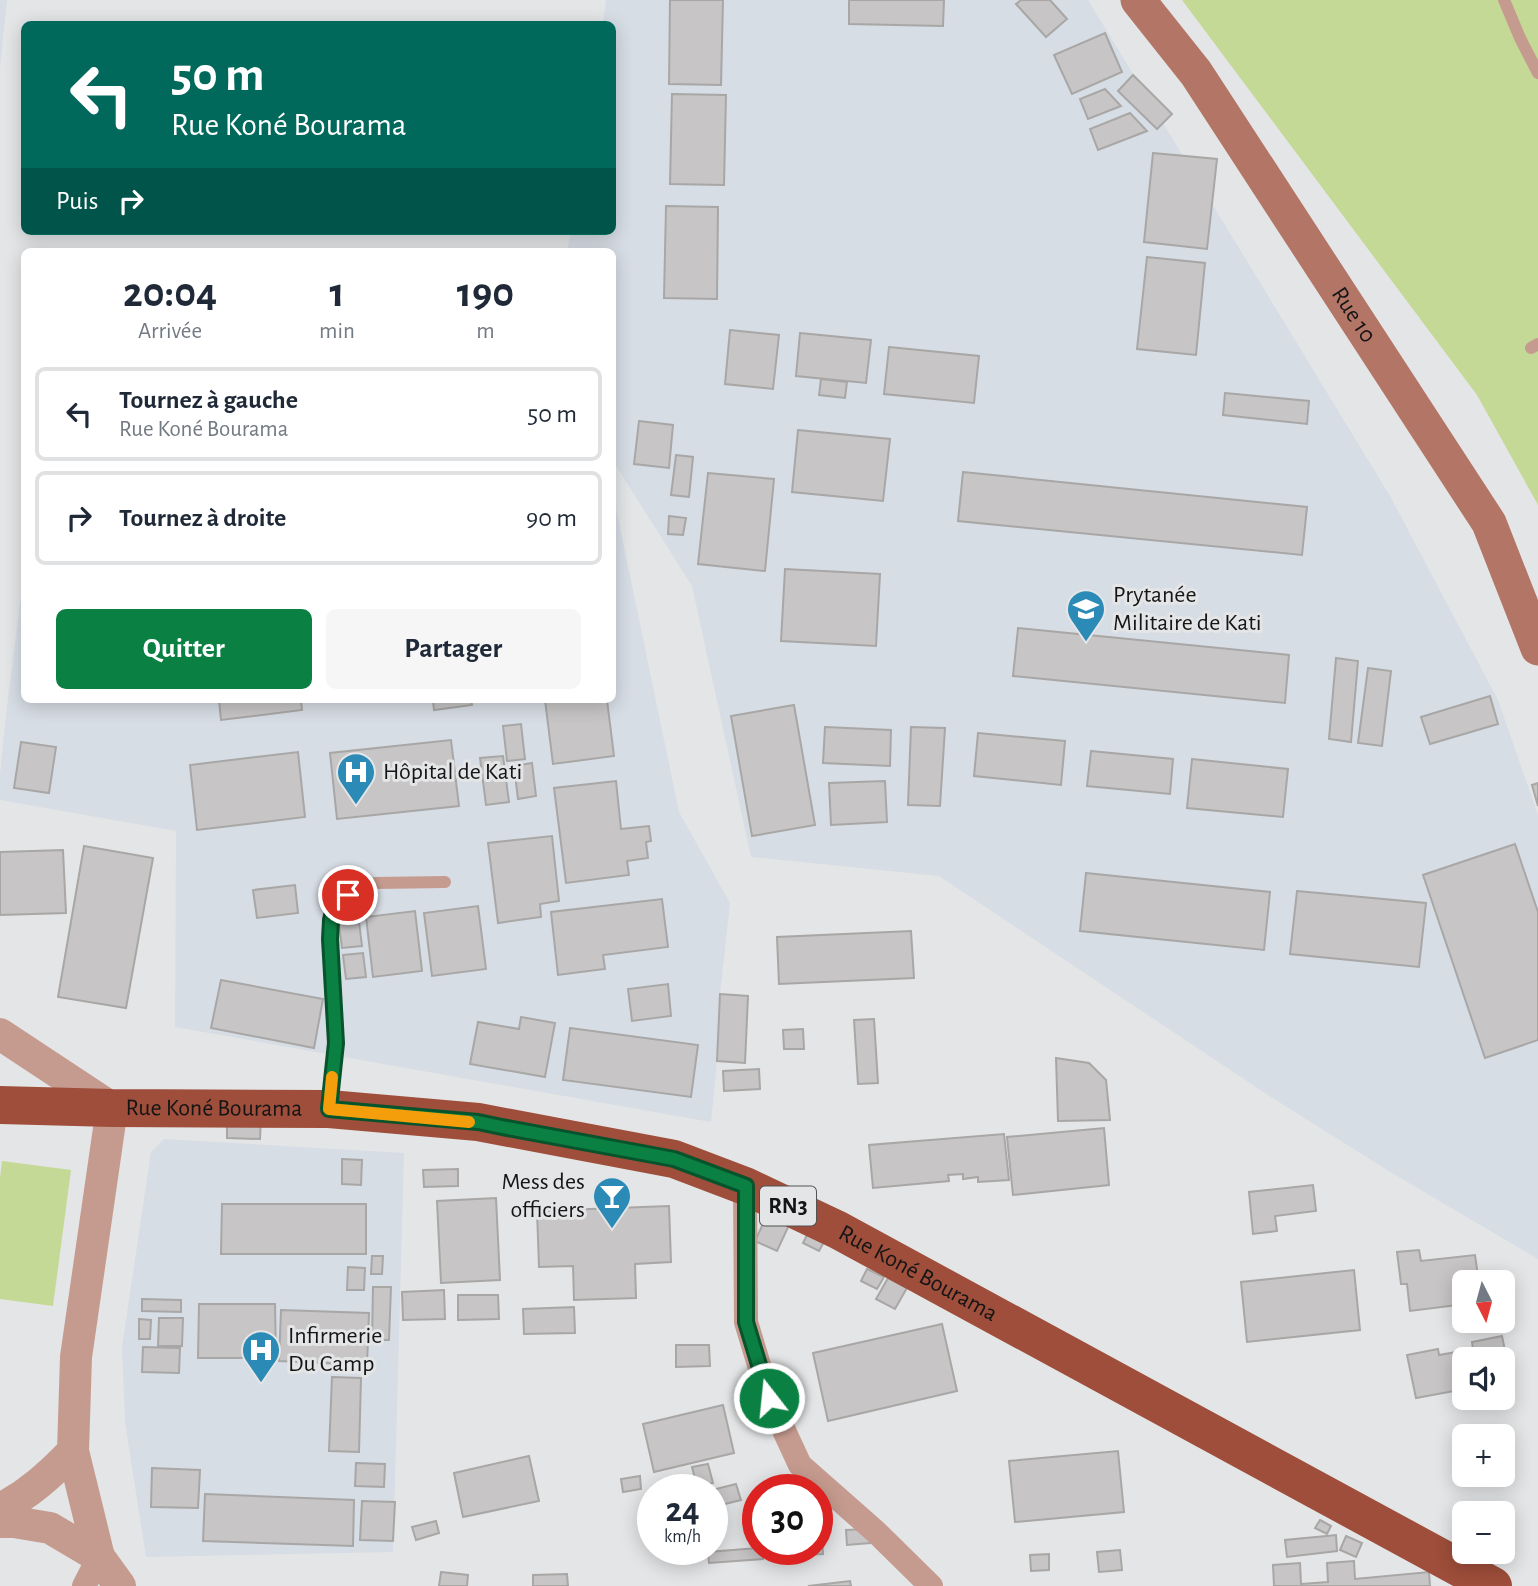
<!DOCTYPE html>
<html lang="fr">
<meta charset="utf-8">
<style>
:root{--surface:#fff;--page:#f6f6f7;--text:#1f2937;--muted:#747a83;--line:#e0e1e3;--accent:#0b8043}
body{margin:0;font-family:"Alegreya Sans",sans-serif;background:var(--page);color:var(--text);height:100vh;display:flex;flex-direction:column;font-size:26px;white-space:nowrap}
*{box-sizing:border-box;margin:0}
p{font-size:23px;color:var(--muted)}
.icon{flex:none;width:38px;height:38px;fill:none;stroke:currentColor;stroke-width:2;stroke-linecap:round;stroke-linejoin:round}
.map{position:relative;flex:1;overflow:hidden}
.sheet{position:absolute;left:21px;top:248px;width:595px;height:455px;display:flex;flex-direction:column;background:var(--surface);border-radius:10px;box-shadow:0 4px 18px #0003}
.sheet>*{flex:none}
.guide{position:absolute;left:21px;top:21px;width:595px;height:214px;border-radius:10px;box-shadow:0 4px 18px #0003;background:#00695c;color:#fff;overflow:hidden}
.needle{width:46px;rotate:174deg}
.controls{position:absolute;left:1452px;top:1270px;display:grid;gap:14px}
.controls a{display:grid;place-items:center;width:63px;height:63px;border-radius:10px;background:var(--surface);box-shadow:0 4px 18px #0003;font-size:35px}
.speed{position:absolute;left:637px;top:1474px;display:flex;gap:14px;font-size:35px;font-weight:700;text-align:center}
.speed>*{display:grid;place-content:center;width:91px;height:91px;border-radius:50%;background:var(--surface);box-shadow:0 4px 18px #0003;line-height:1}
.speed small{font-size:18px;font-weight:400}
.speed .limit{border:10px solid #d22;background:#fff;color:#111}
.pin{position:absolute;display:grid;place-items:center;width:60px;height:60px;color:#fff;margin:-30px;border:4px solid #fff;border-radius:50%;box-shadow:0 2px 7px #0007}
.me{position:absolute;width:77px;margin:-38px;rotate:344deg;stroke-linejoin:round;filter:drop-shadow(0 0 5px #0008)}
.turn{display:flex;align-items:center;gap:24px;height:147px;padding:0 35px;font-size:32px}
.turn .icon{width:91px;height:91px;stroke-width:2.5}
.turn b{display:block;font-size:49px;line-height:60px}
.then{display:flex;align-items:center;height:66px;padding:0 35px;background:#0003;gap:14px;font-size:26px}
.eta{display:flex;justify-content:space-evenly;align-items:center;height:119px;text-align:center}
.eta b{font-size:42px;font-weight:700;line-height:49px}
.button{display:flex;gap:14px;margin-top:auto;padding:14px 35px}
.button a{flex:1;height:80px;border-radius:10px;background:var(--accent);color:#fff;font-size:28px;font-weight:700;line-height:80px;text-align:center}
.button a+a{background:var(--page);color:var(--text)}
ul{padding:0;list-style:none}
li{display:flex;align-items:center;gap:21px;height:94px;margin:0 14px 10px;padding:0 21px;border:4px solid var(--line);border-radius:10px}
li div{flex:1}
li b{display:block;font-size:26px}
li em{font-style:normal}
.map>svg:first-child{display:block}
</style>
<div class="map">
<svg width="1538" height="1586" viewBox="0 0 1538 1586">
<rect width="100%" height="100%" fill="#e4e5e6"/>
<g fill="#d7dde5">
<polygon points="0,0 7,0 0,68"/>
<polygon points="606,0 1088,0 1390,496 1498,700 1538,815 1538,1259 1392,1173 1271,1097 939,876 751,857 692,586 613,461 612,252 567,252 571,231 612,231 612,24 603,24"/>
<polygon points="613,494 679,812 730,903 720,994 717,1061 711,1122 175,1027 176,831 0,800 0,774 7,706 24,573 24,700 612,700"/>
<polygon points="164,1139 404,1153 393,1552 146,1557 125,1422 122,1347 151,1152"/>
</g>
<g fill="#c4d996">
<polygon points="1182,0 1538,0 1538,505 1477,395"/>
<polygon points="2,1161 71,1170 53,1306 0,1299 0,1178"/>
</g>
<g fill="#c7c5c5" stroke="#a8a7a6" stroke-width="2">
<polygon points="670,0 723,0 721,85 669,84"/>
<polygon points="849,0 944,0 943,26 849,24"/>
<polygon points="1021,0 1050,0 1067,19 1046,37 1016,4"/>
<polygon points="1105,33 1122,72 1072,94 1054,55"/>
<polygon points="1133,75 1172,114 1157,129 1118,91"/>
<polygon points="1105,89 1121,106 1088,119 1080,99"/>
<polygon points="672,94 726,95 724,185 670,184"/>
<polygon points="1130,113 1147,131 1098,150 1090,129"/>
<polygon points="1153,153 1217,159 1207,249 1144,242"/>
<polygon points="666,206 718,207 717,299 664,298"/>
<polygon points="1147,257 1205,263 1196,355 1137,349"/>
<polygon points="730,330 779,335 773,389 725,384"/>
<polygon points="800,333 871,340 866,383 796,376"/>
<polygon points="889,347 979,356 974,403 884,394"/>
<polygon points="821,379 847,382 845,398 819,395"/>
<polygon points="1225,393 1309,401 1307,424 1223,415"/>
<polygon points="639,421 673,425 669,468 634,464"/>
<polygon points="798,430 890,439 883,501 792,492"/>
<polygon points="676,455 693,457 689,497 671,495"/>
<polygon points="963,472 1307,507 1302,555 958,521"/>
<polygon points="708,473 774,479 765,571 698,564"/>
<polygon points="669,516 686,518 683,535 668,534"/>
<polygon points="785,569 880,574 876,646 781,641"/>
<polygon points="1018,628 1289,655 1285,703 1013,676"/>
<polygon points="1336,658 1358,661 1351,742 1329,739"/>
<polygon points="1368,668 1391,671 1382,746 1358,743"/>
<polygon points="1490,696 1498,724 1430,744 1421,717"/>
<polygon points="219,700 301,700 302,710 221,720"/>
<polygon points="433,700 471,700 472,705 434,710"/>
<polygon points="545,700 607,700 614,756 553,764"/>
<polygon points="794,705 815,825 752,836 731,716"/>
<polygon points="521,724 525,759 507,761 503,726"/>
<polygon points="825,727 891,730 890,766 823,763"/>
<polygon points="911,727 945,728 940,806 908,805"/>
<polygon points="978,733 1065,741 1061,785 974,776"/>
<polygon points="451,740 459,806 337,819 330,753"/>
<polygon points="21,742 56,747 49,793 14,788"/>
<polygon points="1091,751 1173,759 1170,794 1087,786"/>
<polygon points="298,752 305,817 197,830 190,765"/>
<polygon points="503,756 509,802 486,805 480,758"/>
<polygon points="1192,759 1288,769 1283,817 1187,808"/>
<polygon points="532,763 536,796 518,799 514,766"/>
<polygon points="616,781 621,829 649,826 651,841 646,842 648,858 627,861 629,875 566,883 554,788"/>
<polygon points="885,781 887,822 831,825 829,783"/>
<polygon points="1538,783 1538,806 1532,785"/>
<polygon points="552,836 559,901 540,904 541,917 498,923 488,843"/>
<polygon points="1515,844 1538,912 1538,1040 1485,1058 1423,875"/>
<polygon points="84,846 153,858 126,1008 58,997"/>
<polygon points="63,850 66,913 0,915 0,852"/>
<polygon points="1086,873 1270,892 1264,950 1080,931"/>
<polygon points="295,885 298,913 257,918 253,890"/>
<polygon points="1297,891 1426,903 1419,967 1290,954"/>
<polygon points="662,899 668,947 603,955 605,969 558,975 551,912"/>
<polygon points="478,906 486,969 432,976 424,913"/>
<polygon points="415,911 422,971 373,977 366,917"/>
<polygon points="358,914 362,946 342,948 338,917"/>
<polygon points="911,931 914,978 779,984 777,937"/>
<polygon points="363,953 366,977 346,979 343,955"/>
<polygon points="221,980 323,999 314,1048 211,1028"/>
<polygon points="668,984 671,1016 632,1021 628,989"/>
<polygon points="720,994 748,996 745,1063 717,1061"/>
<polygon points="521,1017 555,1023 545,1077 470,1064 478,1022 519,1029"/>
<polygon points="874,1019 878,1083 858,1084 854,1020"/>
<polygon points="570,1028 698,1045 691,1097 563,1080"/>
<polygon points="803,1029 804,1049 784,1049 783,1030"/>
<polygon points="1056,1058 1089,1063 1106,1080 1110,1120 1058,1121"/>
<polygon points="759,1069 760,1089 724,1091 723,1071"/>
<polygon points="227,1116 261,1117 260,1139 227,1138"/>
<polygon points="1104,1128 1109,1185 1013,1195 1007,1137"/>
<polygon points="1004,1134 1009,1180 978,1182 978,1177 963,1179 963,1174 948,1175 949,1181 873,1188 869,1145"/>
<polygon points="342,1159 362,1160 361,1185 342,1184"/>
<polygon points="458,1169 458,1186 424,1187 423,1170"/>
<polygon points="1313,1185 1316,1211 1275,1216 1277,1231 1253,1234 1249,1192"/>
<polygon points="496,1198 500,1280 441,1283 437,1201"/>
<polygon points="222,1204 366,1204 366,1254 221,1254"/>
<polygon points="669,1206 671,1262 635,1264 636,1298 574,1300 573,1266 539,1267 537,1211"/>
<polygon points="768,1213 790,1223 777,1251 755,1241"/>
<polygon points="808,1233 824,1242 819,1251 803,1243"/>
<polygon points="1419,1250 1421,1261 1475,1255 1479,1283 1465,1283 1465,1304 1410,1311 1407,1284 1401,1284 1397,1252"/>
<polygon points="372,1256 383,1256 382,1274 371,1274"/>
<polygon points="348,1267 365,1268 364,1290 347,1290"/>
<polygon points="867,1269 884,1277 877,1289 861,1281"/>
<polygon points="1354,1270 1360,1330 1247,1342 1241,1282"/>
<polygon points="888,1278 907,1288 895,1309 876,1299"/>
<polygon points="373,1287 391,1287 389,1340 372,1340"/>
<polygon points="444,1290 445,1319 403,1320 402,1292"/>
<polygon points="458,1295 498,1295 499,1319 458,1320"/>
<polygon points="142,1299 181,1300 181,1312 142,1311"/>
<polygon points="199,1304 275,1304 276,1358 198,1358"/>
<polygon points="574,1307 575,1333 524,1334 523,1309"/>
<polygon points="281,1310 369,1313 367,1365 279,1361"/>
<polygon points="159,1318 183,1318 182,1346 158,1346"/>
<polygon points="139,1319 151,1320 150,1339 139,1339"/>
<polygon points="942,1324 957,1391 828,1421 813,1353"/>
<polygon points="1502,1336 1511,1380 1503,1381 1503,1360 1465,1360 1465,1389 1416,1398 1407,1355 1438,1349 1439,1355 1473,1349 1472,1342"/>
<polygon points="676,1345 709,1345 710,1366 676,1367"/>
<polygon points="143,1347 180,1348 179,1373 142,1372"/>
<polygon points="332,1377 361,1378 359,1452 329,1451"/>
<polygon points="723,1405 734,1453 654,1472 643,1424"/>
<polygon points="1118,1451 1124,1512 1015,1522 1009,1461"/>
<polygon points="529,1456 539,1501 463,1517 454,1473"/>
<polygon points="356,1463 385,1464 384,1487 355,1486"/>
<polygon points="708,1464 713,1483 697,1486 692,1467"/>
<polygon points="152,1468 200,1470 198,1508 151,1507"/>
<polygon points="640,1476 641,1489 623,1492 621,1479"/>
<polygon points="736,1484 741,1500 713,1507 712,1490"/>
<polygon points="205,1494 354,1500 353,1546 203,1541"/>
<polygon points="362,1501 395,1502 393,1541 360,1540"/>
<polygon points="1320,1520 1331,1526 1327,1534 1315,1528"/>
<polygon points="436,1521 439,1533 416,1540 412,1527"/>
<polygon points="868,1529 870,1543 847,1545 846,1530"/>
<polygon points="822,1535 823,1554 804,1555 803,1549 817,1549 817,1536"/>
<polygon points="1336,1535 1337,1551 1287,1557 1285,1540"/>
<polygon points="1346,1536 1362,1543 1356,1557 1340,1550"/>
<polygon points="758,1548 762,1549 763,1559 709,1563 708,1552"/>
<polygon points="1120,1550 1122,1570 1099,1572 1097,1552"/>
<polygon points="1049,1554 1049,1570 1031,1571 1030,1555"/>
<polygon points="1354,1561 1355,1579 1429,1572 1430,1586 1274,1586 1273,1565 1300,1563 1301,1584 1328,1582 1327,1563"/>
<polygon points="441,1572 468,1575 467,1586 439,1586"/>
<polygon points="567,1574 568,1586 533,1586 533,1575"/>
<polygon points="850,1581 851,1586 808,1586"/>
</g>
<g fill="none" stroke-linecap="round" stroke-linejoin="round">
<g stroke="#c69b8f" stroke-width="12">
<polyline points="1504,0 1520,38 1538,73"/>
<polyline points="1531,348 1538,344"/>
<polyline points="330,1105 336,1043 330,939 331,921 334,908 348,895 375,883 445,882"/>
</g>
<g stroke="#c69b8f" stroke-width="24">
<polyline points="745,1186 746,1322 769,1398 800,1465 876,1532 931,1586"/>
<polyline points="84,1586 99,1557"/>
</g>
<g stroke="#c69b8f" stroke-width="32">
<polyline points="0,1034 112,1108 76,1357 73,1451 99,1557"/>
<path d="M 0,1509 C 29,1494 51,1474 73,1451"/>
<polyline points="0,1522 14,1522 50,1528 99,1557 120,1586"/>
</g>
<path stroke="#b37566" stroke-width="35" id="s1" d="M 1138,0 L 1196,73 L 1489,523 L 1538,648"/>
<path stroke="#9e4e3a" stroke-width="38" id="s2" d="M 0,1105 L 112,1108 L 329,1109 L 478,1122 L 674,1159 L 745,1186 L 838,1230 L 1493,1586"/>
</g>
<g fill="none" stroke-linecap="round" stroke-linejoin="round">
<defs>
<polyline id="route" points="348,895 334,908 331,920 330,939 336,1043 329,1109 478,1122 502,1127 674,1159 746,1186 746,1322 769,1398"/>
</defs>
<use href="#route" stroke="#07532c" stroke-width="18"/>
<use href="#route" stroke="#0b8043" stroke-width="12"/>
<polyline stroke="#f59e0b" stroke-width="12" points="332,1077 329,1109 469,1122"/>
</g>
<defs>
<symbol id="school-pin" viewBox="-11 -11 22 30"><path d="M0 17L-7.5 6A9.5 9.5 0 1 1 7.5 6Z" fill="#2c8ab6" stroke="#e4e5e6"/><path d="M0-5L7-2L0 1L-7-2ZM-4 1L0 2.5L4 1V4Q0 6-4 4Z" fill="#fff"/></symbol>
<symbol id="hospital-pin" viewBox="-11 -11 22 30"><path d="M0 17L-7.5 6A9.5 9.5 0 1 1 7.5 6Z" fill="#2c8ab6" stroke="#e4e5e6"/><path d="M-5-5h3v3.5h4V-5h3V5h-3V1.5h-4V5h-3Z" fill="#fff"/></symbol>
<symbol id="bar-pin" viewBox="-11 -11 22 30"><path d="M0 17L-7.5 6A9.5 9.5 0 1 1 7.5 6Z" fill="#2c8ab6" stroke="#e4e5e6"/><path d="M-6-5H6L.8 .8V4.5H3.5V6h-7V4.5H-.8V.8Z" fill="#fff"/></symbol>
</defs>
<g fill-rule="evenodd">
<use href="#school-pin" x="1064" y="587" width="44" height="60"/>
<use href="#hospital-pin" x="334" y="750" width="44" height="60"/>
<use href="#bar-pin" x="590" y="1174" width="44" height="60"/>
<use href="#hospital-pin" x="239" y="1328" width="44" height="60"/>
</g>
<g text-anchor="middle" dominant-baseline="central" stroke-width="6" stroke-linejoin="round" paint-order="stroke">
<rect fill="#e4e5e6" stroke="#535354" stroke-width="2" x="760" y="1186.5" width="56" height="39" rx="5"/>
<g font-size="23" font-weight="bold" fill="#151516">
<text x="788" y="1206">RN3</text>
</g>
<g font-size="24" fill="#151516" stroke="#e4e5e6">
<text stroke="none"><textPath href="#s1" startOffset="382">Rue 10</textPath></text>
<text stroke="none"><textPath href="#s2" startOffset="214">Rue Koné Bourama</textPath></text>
<text stroke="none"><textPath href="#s2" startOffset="948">Rue Koné Bourama</textPath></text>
</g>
<g font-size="24" fill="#151516" stroke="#e4e5e6" text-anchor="start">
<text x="1113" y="595">Prytanée<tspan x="1113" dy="28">Militaire de Kati</tspan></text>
<text x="383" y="772">Hôpital de Kati</text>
<text x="585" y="1182" text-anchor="end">Mess des<tspan x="585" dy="28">officiers</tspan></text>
<text x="288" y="1336">Infirmerie<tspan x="288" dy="28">Du Camp</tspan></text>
</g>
</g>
</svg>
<div class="controls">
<a><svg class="needle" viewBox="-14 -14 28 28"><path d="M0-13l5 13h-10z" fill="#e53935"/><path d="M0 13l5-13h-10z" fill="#747a83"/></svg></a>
<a><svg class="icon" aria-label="sound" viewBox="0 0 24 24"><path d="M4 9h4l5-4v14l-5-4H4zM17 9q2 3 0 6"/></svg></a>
<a>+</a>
<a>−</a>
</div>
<div class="speed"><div>24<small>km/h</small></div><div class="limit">30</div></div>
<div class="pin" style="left:348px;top:895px;background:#d93025"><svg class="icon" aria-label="arrive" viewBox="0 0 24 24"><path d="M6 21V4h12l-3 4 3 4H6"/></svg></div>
<svg class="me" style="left:769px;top:1398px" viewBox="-20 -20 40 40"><circle r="17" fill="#0b8043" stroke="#fff" stroke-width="3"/><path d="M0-11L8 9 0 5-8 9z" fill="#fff"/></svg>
<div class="guide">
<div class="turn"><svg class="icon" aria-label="left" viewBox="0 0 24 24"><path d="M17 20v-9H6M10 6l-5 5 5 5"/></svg><div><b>50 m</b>Rue Koné Bourama</div></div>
<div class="then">Puis<svg class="icon" aria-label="right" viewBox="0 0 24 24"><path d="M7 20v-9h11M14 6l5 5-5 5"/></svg></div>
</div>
<section class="sheet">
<div class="eta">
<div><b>20:04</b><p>Arrivée</p></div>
<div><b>1</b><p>min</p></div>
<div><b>190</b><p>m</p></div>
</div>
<ul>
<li><svg class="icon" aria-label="left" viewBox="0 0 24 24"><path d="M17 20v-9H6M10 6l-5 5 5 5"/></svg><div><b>Tournez à gauche</b><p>Rue Koné Bourama</p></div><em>50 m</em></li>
<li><svg class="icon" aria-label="right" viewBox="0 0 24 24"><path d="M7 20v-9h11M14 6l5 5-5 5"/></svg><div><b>Tournez à droite</b></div><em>90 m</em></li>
</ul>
<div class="button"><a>Quitter</a><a>Partager</a></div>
</section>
</div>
